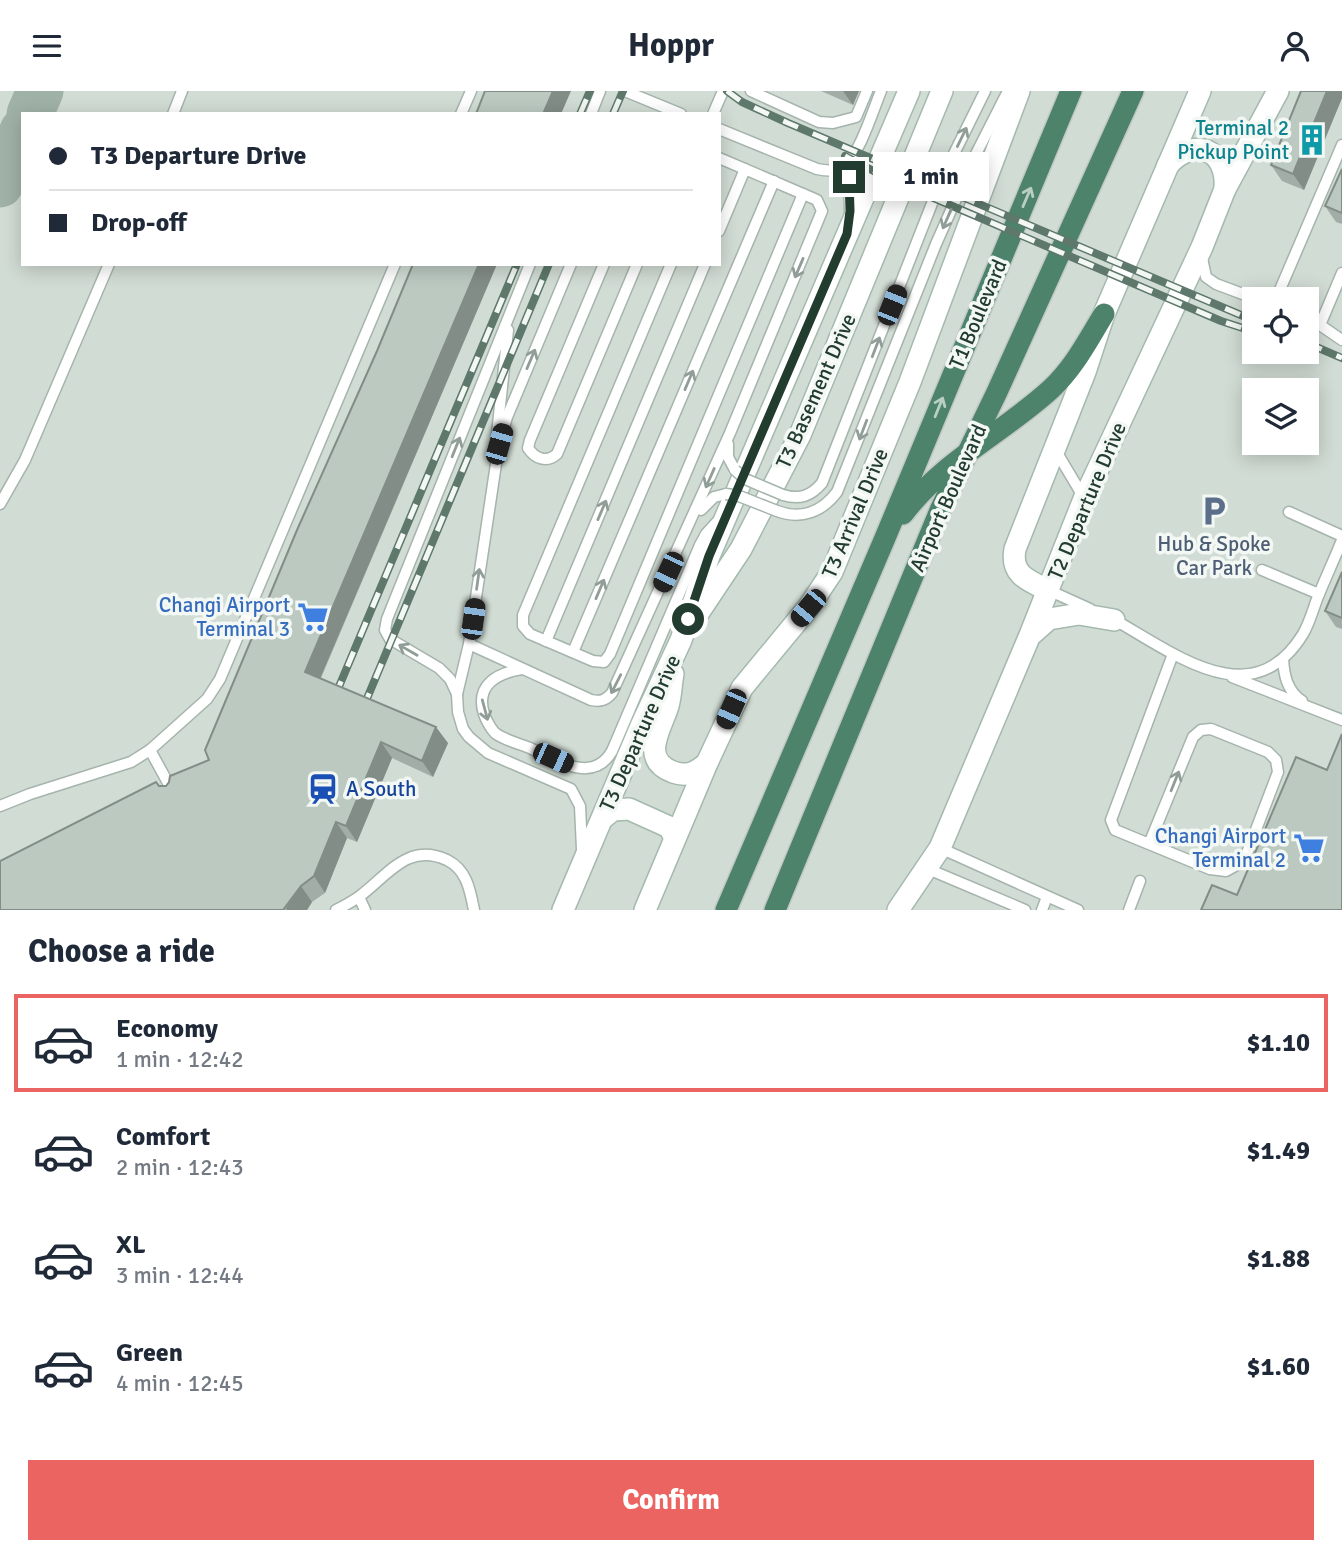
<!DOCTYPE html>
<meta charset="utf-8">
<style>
:root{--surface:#fff;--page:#f2f2f3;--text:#1f2937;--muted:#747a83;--line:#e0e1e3;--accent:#eb6461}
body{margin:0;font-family:Signika,sans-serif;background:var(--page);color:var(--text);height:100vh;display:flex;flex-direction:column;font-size:26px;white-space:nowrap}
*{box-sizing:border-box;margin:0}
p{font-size:23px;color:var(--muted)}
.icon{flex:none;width:38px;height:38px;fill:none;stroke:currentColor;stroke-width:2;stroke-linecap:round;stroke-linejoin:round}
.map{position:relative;height:819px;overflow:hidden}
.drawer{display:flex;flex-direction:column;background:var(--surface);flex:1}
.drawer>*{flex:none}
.hud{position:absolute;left:21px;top:21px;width:700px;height:154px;border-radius:0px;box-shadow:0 4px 18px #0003;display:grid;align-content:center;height:154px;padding:0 28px;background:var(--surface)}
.fabs{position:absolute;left:1242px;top:196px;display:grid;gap:14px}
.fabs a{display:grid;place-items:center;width:77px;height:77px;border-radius:0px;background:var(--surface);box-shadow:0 4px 18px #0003;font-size:35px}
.end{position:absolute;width:32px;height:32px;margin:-16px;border:9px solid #233c30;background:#fff;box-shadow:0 0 0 4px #fff}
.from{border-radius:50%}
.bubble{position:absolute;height:49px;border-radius:0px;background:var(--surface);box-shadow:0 4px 18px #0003;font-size:23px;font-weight:800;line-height:49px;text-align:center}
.car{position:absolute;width:21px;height:42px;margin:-21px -10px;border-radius:9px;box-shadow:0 0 5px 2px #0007;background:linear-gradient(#222 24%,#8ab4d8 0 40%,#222 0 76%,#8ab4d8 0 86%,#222 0)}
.hud b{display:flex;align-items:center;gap:24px;height:66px;font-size:26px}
.hud b+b{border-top:2px solid var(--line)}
.hud i{width:18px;height:18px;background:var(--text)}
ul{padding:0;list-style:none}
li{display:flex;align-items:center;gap:21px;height:98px;margin:0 14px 10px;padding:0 14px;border:4px solid transparent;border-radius:0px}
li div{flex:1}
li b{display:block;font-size:26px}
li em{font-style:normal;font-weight:800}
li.on{border-color:var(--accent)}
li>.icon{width:63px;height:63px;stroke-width:1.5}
h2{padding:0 28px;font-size:32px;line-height:84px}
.button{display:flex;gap:14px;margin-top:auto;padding:14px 28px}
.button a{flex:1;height:80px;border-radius:0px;background:var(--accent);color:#fff;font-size:28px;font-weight:800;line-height:80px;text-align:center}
header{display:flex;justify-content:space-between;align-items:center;height:91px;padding:0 28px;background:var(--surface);font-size:32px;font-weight:800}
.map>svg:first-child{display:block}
.built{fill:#d1dcd4;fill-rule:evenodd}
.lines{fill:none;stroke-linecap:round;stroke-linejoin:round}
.taxiway{stroke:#a0b2a8;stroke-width:47}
.service-casing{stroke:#a5b4ac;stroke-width:13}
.secondary-casing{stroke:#a4baae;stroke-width:24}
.trunk-casing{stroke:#c1c8c5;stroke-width:24}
.service{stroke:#fff;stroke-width:10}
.secondary{stroke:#fff;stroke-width:21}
.trunk{stroke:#4c836a;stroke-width:21}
.rail-casing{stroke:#5e786b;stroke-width:8}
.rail{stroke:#f3f8f4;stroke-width:5;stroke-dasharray:16;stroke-linecap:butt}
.service-bridge-casing{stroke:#a5b4ac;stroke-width:13;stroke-linecap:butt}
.service-bridge{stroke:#fff;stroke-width:10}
.wall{fill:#a1ada6}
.shaded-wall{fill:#838d87}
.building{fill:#bbc9c1;stroke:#838d87;stroke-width:2}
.oneway{stroke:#919e98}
.oneway2{stroke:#b9cfc4}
.route{stroke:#233c30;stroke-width:9}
.labels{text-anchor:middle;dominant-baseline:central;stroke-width:7;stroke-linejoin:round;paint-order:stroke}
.culture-label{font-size:21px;fill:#0d838f;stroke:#f3f8f4;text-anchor:end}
.street-label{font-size:21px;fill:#233c30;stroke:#f3f8f4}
.service-label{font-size:21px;fill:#4e5e75;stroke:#f3f8f4}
.shop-label{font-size:21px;fill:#366cbe;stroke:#f3f8f4;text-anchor:end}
.transit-label{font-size:21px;fill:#164399;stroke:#f3f8f4;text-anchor:start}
</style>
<header><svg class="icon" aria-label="menu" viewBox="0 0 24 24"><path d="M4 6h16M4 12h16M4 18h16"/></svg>Hoppr<svg class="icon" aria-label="person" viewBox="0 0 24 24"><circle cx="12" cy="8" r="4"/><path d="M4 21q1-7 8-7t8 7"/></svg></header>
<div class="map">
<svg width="1342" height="819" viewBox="0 0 1342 819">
<rect width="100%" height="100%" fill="#e2ece6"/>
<!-- built -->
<path class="built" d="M0 0H1342V819H0ZM23 23H719V173H23ZM1255 208H1307V261H1255ZM1255 299H1307V352H1255Z"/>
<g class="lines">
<!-- taxiway -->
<g class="taxiway">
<polyline points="30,23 40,0"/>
<polyline points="0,93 23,40"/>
</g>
<defs>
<g id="service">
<polyline points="625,0 681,23"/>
<polyline points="751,0 819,31 833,32 856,26 867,0"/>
<polyline points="173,23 182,0"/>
<polyline points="461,23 471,0"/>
<polyline points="591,23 600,0"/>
<polyline points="713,23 723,0"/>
<path d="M719 38 817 78C827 80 836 81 844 75 860 63 873 19 881 0"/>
<polyline points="850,122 849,86 853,68"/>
<polyline points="719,140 745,78"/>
<polyline points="1202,167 1206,186 1216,193 1256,208"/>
<polyline points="571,173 507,326 499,353 469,553 457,603 458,621 463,638 469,646 488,662 571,698 580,715 582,758"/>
<path d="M604 173 530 349 528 357C535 368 547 372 557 363L637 173"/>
<polyline points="671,173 523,524 523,535 530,543 593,570 604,571 610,563 803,103"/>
<polyline points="1276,208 1342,54"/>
<polyline points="1307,229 1320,234 1342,249"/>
<polyline points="1320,234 1342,182"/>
<polyline points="497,343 508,239"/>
<polyline points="728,353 728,366 735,379"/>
<polyline points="1056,360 1084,407"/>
<path d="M783 404C800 409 811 405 822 392L942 87 985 0"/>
<polyline points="0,413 25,369 109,173"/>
<polyline points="701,419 714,406 726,403"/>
<path d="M777 420C801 429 822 421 837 401L936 153 976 63 1008 0"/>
<polyline points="1289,421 1342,445"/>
<polyline points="1262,479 1319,503"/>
<polyline points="1048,499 1090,518"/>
<path d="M1113 528C1174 562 1252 626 1303 543 1309 533 1313 519 1317 508 1325 488 1334 469 1342 449"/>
<polyline points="546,550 705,173"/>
<path d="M469 553 591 609C601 611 606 609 612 602L730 342 822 120 817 109 719 67"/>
<polyline points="573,561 774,90"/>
<path d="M1283 568C1284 584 1287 600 1302 610"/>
<path d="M522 578C497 582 475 594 484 623 486 629 491 638 495 642 504 649 520 653 530 657 556 669 593 694 612 660L700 454 706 443 717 431"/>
<polyline points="1232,586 1342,629"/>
<polyline points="457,603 450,588 439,577 390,548 385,539 387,528 530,173"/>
<polyline points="150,659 173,701"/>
<polyline points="0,715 30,703 131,671 150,659 207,608 220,588 395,173"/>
<polyline points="1149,753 1193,646 1201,639 1211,638 1268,661 1276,669 1278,681 1244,770 1226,780 1210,778 1115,739 1111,729 1173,563"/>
<polyline points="940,757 1078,819"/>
<polyline points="928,778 1025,819"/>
<polyline points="359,806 365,819"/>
<path d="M336 819C344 815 353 810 360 805 388 784 408 751 447 769 467 779 470 799 474 819"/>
<polyline points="1042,819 1047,806"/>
<polyline points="1129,819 1140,790"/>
</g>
<g id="secondary">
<path d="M1168 74C1194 45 1228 58 1225 98"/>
<path d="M1048 499C1029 490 1010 484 1015 458L1085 281 1104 223 1200 0"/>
<polyline points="697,524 741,458 800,344 942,0"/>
<polyline points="1032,543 1049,528 1079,523 1114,529"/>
<path d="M673 583C671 593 671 605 668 615 661 638 639 668 673 681 687 686 696 682 707 672"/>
<polyline points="603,727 613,719 629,718 669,736 675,747"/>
<polyline points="563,819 641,635 681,549 709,465 909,0"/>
<polyline points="645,819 707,672 742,597 808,517 832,481 910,291 1019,0"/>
<polyline points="898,819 940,757 1030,544 1084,408 1202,156 1225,98 1278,0"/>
</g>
<g id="trunk">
<path d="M903 423C943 370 1003 342 1051 298 1074 277 1088 249 1104 223"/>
<polyline points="726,819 885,447 1071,0"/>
<polyline points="775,819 941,417 997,301 1133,0"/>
</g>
</defs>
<!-- service casing -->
<use href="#service" class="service-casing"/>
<!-- secondary casing -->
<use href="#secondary" class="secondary-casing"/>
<!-- trunk casing -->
<use href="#trunk" class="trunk-casing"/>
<!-- service -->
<use href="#service" class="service"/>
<!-- secondary -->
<use href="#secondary" class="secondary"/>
<!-- trunk -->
<use href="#trunk" class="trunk"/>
<defs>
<g id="rail">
<polyline points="727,0 742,11 788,32 1255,230"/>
<polyline points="580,23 590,0"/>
<polyline points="613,23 623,0"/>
<polyline points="845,65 887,87 1221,230 1255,241"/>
<polyline points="1307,252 1342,267"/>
<polyline points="335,605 517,173"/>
<polyline points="363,617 549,173"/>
</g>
</defs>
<!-- rail casing -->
<use href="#rail" class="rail-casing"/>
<!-- rail -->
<use href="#rail" class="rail"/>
<defs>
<g id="service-bridge">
<polyline points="735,379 745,388 783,404"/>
<polyline points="726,403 739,405 777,420"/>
</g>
</defs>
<!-- service-bridge casing -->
<use href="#service-bridge" class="service-bridge-casing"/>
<!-- service-bridge -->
<use href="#service-bridge" class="service-bridge"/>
</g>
<!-- wall -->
<g class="wall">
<polygon points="821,0 859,0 853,14"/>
<polygon points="1342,0 1342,7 1304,99 1282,90 1271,74"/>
<polygon points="1342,78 1342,133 1336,131 1325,115"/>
<polygon points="497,173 321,587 448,652 433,686 392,667 357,751 347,747 325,802 312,811 307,819 0,819 159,695 166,695 209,669 377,260"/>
<polygon points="1342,481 1342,538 1336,536 1325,520"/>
</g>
<!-- shaded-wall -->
<g class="shaded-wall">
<polygon points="553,0 571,0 561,23 543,23"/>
<polygon points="843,0 859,0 853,14"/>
<polygon points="1327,0 1342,0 1342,7 1304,99 1293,83"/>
<polygon points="479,173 497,173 316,597 305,581"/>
<polygon points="436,636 448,652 433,686 422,670"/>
<polygon points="381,651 392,667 357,751 346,735"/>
<polygon points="336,731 347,747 325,802 314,785"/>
<polygon points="301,795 312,811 307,819 287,819 286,817"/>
</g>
<!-- building -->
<g class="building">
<polygon points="485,0 553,0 543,23 476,23"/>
<polygon points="1301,0 1327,0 1293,83 1271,74"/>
<polygon points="1342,78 1342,122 1325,115"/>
<polygon points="413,173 479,173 305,581 436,636 422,670 381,651 346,735 336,731 314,785 301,795 283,819 0,819 0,770 156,691 159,695 166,695 169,691 170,685 209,669 205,659 297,439 377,260"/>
<polygon points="1342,481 1342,527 1325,520"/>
<polygon points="1342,643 1342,819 1201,819 1212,794 1237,804 1296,666 1327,679"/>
</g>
<!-- one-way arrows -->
<defs><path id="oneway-shaft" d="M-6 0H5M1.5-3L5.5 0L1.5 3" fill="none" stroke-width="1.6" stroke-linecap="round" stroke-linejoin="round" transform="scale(1.75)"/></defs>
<g class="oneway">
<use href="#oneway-shaft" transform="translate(962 46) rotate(-64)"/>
<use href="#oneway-shaft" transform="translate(947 128) rotate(114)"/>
<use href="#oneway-shaft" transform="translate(799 177) rotate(113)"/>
<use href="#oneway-shaft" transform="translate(876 256) rotate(-69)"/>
<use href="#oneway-shaft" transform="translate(531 268) rotate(-67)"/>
<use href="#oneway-shaft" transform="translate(689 289) rotate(-67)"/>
<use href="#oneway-shaft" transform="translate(863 339) rotate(111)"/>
<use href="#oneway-shaft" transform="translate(456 356) rotate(-68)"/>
<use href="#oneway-shaft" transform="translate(710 387) rotate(114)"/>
<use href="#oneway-shaft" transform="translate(602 419) rotate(-67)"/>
<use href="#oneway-shaft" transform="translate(478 488) rotate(-82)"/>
<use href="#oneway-shaft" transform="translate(600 498) rotate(-67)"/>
<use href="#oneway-shaft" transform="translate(408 559) rotate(-150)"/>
<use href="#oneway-shaft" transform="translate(616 593) rotate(117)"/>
<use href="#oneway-shaft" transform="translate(485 619) rotate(75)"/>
<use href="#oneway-shaft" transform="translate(1175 690) rotate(-68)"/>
</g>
<g class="oneway2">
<use href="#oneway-shaft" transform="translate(1027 106) rotate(-67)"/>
<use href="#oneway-shaft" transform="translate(939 316) rotate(-68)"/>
</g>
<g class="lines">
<!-- route -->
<polyline class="route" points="688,528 709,465 847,143 850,120 849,86"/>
</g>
<!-- icons -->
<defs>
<symbol id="building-bare" viewBox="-9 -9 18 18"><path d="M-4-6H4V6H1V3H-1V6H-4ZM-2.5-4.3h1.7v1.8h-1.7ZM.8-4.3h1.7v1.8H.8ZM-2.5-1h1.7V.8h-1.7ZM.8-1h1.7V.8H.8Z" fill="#0f9aa8" stroke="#f3f8f4" stroke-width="2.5" paint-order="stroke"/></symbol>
<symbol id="parking-bare" viewBox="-9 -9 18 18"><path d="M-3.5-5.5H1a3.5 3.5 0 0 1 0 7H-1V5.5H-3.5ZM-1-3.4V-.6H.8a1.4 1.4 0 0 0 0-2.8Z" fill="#5c6f8a" stroke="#f3f8f4" stroke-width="2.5" paint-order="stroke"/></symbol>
<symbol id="supermarket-bare" viewBox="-9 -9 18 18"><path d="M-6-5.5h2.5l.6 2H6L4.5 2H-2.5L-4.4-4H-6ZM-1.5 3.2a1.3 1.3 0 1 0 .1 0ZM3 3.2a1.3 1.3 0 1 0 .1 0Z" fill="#3f7fe0" stroke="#f3f8f4" stroke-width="2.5" paint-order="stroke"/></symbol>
<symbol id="station-bare" viewBox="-9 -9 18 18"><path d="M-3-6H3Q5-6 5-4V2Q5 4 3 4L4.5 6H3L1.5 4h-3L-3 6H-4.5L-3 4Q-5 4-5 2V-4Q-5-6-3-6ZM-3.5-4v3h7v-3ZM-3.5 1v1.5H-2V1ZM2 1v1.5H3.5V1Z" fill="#1a4fb4" stroke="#f3f8f4" stroke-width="2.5" paint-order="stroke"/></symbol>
</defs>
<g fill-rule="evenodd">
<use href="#building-bare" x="1290" y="27" width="44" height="44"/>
<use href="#parking-bare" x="1192" y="398" width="44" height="44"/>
<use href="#supermarket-bare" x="291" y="504" width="44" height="44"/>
<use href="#station-bare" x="301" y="676" width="44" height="44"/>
<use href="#supermarket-bare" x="1287" y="735" width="44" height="44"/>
</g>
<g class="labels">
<!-- culture labels -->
<g class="culture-label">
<text x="1289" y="37">Terminal 2<tspan x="1289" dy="24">Pickup Point</tspan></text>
</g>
<!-- street labels -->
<g class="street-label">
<text transform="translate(978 223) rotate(-67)">T1 Boulevard</text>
<text transform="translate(816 300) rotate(-66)">T3 Basement Drive</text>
<text transform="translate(948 407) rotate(-66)">Airport Boulevard</text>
<text transform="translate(1087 410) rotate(-67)">T2 Departure Drive</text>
<text transform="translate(855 422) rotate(-67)">T3 Arrival Drive</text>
<text transform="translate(640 642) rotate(-66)">T3 Departure Drive</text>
</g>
<!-- service labels -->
<g class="service-label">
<text x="1214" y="453">Hub &amp; Spoke<tspan x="1214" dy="24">Car Park</tspan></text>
</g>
<!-- shop labels -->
<g class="shop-label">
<text x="290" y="514">Changi Airport<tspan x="290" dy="24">Terminal 3</tspan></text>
<text x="1286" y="745">Changi Airport<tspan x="1286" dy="24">Terminal 2</tspan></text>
</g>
<!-- transit labels -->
<g class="transit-label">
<text x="346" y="698">A South</text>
</g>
</g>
</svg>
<div class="fabs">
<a><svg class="icon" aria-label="locate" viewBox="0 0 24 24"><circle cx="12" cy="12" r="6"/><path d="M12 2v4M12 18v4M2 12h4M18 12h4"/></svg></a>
<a><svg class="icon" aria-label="layers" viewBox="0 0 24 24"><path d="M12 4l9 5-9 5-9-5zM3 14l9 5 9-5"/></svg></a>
</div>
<i class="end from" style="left:688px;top:528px"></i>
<i class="end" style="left:849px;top:86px"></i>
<div class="bubble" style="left:873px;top:61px;width:116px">1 min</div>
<i class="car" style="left:892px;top:214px;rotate:22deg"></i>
<i class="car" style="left:499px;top:353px;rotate:16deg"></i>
<i class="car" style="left:668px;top:481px;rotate:205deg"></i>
<i class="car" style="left:808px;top:517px;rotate:220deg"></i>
<i class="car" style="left:473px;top:528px;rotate:8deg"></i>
<i class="car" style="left:731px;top:618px;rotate:204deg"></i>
<i class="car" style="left:553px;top:667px;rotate:114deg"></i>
<div class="hud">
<b><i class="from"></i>T3 Departure Drive</b>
<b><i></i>Drop-off</b>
</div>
</div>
<section class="drawer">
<h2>Choose a ride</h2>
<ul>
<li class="on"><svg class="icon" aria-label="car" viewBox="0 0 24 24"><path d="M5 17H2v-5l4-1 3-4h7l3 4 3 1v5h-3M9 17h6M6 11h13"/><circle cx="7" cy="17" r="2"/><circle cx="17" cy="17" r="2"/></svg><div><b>Economy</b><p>1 min · 12:42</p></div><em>$1.10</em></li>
<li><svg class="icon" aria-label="car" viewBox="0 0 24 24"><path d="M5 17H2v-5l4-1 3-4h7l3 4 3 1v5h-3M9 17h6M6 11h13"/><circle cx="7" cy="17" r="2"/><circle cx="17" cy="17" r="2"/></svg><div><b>Comfort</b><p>2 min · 12:43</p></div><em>$1.49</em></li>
<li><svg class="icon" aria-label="car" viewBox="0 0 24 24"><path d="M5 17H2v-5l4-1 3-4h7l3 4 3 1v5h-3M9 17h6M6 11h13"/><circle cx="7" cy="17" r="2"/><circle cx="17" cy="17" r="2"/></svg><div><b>XL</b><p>3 min · 12:44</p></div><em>$1.88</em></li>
<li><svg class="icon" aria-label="car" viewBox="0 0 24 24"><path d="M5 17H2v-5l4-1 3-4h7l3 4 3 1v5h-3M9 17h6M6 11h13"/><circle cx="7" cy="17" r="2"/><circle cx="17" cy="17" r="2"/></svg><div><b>Green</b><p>4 min · 12:45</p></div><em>$1.60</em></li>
</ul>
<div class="button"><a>Confirm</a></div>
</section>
